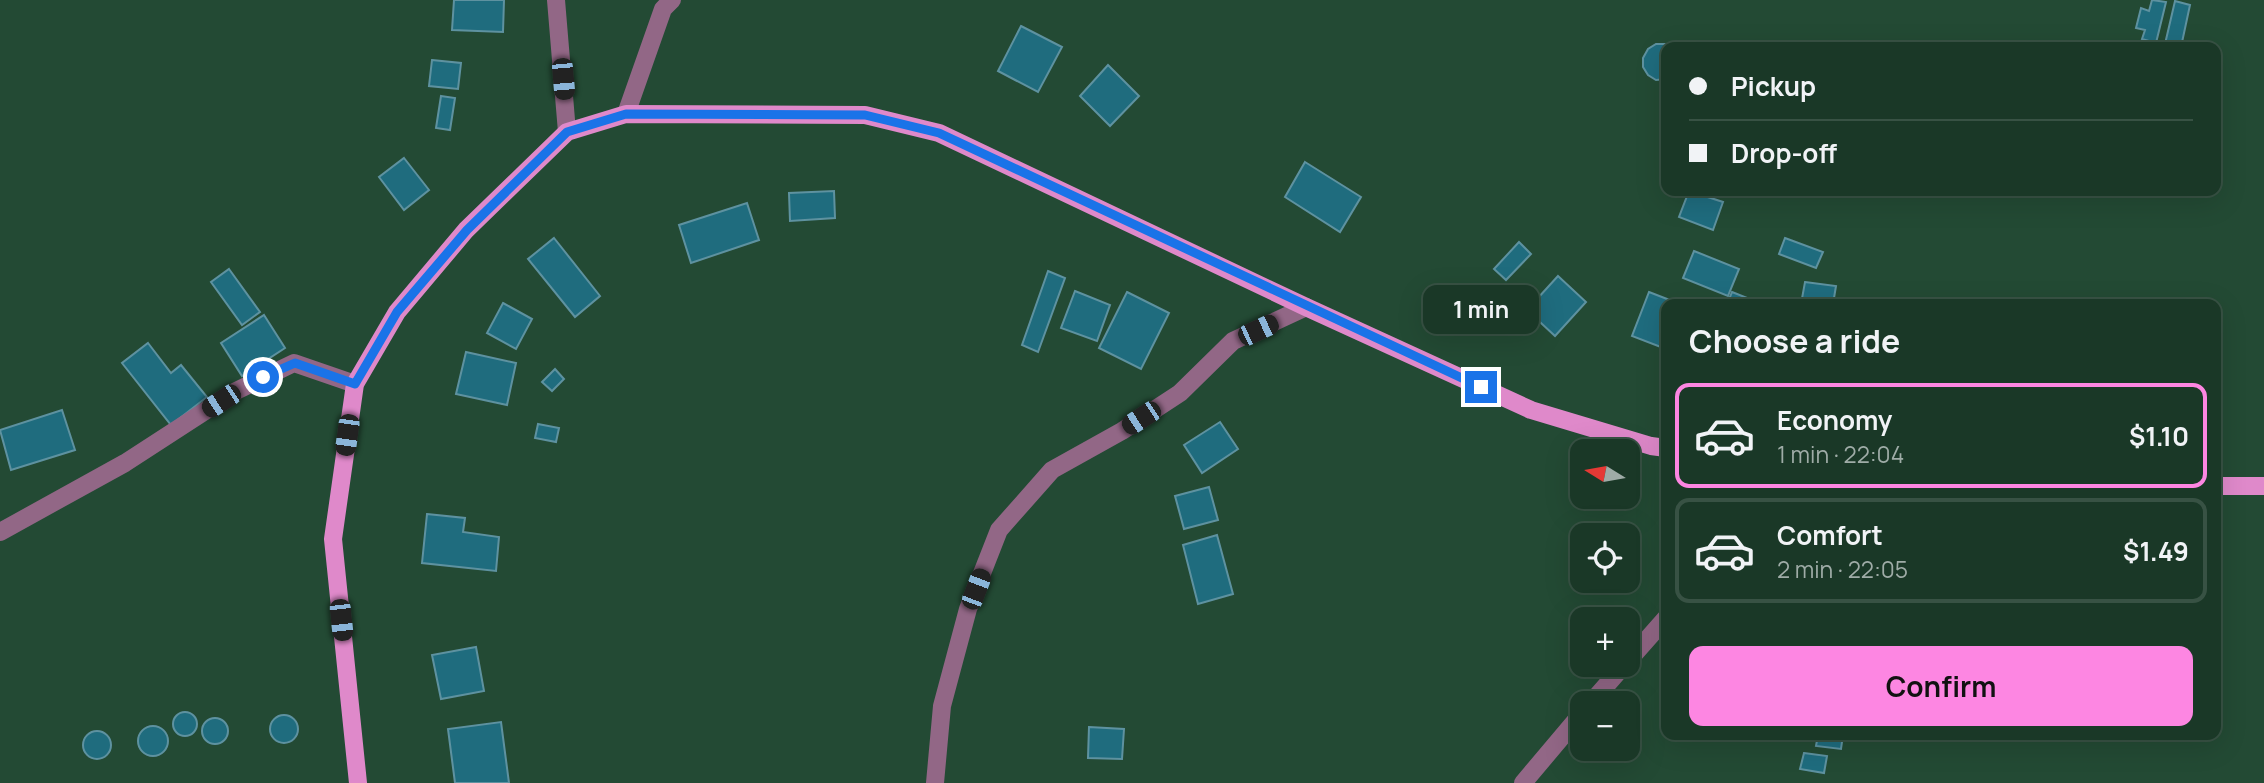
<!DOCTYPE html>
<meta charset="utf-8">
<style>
:root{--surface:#1a3827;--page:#233f2f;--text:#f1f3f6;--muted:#9faca7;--line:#385244;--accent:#fd86e2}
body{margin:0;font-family:Manrope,sans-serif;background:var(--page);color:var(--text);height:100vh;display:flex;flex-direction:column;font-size:26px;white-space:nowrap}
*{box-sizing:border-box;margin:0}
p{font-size:23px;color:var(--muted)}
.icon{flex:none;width:38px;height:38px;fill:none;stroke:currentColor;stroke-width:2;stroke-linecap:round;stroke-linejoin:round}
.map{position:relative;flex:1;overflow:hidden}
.drawer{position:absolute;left:1661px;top:299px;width:560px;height:441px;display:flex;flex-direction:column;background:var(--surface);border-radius:14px;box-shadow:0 7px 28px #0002,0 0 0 2px var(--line)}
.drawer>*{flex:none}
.guide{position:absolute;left:1661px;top:42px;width:560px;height:154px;border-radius:14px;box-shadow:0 7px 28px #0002,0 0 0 2px var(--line);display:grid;align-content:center;height:154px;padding:0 28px;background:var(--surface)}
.needle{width:46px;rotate:281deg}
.controls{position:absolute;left:1570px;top:439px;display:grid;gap:14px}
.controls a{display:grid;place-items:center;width:70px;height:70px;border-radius:14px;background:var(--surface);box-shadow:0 7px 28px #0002,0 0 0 2px var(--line);font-size:35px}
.end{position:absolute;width:32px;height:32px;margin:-16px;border:9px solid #1a73e8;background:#fff;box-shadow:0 0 0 4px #fff}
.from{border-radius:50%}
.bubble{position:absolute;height:49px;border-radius:14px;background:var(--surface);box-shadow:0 7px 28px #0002,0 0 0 2px var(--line);font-size:23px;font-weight:700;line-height:49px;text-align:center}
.car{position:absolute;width:21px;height:42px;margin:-21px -10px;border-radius:9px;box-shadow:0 0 5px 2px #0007;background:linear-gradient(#222 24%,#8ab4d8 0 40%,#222 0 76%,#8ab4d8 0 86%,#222 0)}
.guide b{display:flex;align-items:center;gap:24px;height:66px;font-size:26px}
.guide b+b{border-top:2px solid var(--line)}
.guide i{width:18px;height:18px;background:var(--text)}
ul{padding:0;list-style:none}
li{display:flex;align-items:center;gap:21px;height:105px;margin:0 14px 10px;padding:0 14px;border:4px solid var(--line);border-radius:14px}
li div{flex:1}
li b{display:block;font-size:26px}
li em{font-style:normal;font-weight:700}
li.selected{border-color:var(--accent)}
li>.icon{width:63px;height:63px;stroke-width:1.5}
h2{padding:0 28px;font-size:32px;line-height:84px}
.cta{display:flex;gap:14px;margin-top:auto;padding:14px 28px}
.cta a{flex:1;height:80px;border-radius:14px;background:var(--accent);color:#111;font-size:28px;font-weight:700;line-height:80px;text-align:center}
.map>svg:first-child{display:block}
.building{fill:#1f6c7e;stroke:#5e92a0;stroke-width:2}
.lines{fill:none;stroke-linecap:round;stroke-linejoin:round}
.minor{stroke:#926786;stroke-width:18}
.major{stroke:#df89ca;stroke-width:18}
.route{stroke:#1a73e8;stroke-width:9}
</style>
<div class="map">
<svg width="2264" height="783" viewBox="0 0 2264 783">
<rect width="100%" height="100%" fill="#234a34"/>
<!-- building -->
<g class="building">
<polygon points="454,0 504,0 503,32 452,30"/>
<polygon points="2152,0 2166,2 2156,43 2142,39 2145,30 2136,28 2141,8 2149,11"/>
<polygon points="2175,1 2190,5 2181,47 2165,44"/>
<polygon points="1021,26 1062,47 1038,92 998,71"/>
<polygon points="1656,44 1665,44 1670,47 1666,47 1666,79 1656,80 1648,75 1643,67 1643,58 1648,49"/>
<polygon points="432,60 461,63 458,89 429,86"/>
<polygon points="1108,65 1139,96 1110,126 1080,96"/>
<polygon points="441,96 455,98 450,130 436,128"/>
<polygon points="404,158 429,190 404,210 379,177"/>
<polygon points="1305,162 1361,197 1340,232 1285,197"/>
<polygon points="834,191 835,218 790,221 789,193"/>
<polygon points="1689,191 1723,202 1713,230 1679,217"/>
<polygon points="747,203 759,240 691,263 679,225"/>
<polygon points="554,238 600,296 575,317 528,259"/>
<polygon points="1785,238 1823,252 1816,268 1779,254"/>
<polygon points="1519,242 1531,254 1506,280 1494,269"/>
<polygon points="1694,251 1739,269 1728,296 1683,278"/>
<polygon points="229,269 260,312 242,325 211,282"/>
<polygon points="1048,271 1065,278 1038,352 1022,345"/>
<polygon points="1558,276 1586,302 1555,336 1527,310"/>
<polygon points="1805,282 1836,286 1833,304 1801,304"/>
<polygon points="1075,291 1110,305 1097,341 1061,328"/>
<polygon points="1127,292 1169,313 1141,369 1099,348"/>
<polygon points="1649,292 1680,304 1666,304 1666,349 1632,336"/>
<polygon points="1732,292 1755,301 1754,304 1727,304"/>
<polygon points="503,303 532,319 516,349 487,333"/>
<polygon points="264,315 285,348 242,376 221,343"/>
<polygon points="148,343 171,373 181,365 207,397 171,425 122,363"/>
<polygon points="466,352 516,363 507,405 456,394"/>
<polygon points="555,369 564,379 552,391 542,382"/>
<polygon points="62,410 75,450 11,470 0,430"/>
<polygon points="1220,422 1238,449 1202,473 1184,445"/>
<polygon points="538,424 559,428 556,442 535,438"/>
<polygon points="1209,487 1218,520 1184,529 1175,496"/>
<polygon points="427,514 465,518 463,532 499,537 496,571 422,563"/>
<polygon points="1217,535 1233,594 1198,604 1183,545"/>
<polygon points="476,647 484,691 441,699 432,655"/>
<circle cx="185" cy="724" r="12"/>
<circle cx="284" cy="729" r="14"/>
<circle cx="215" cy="731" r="13"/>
<polygon points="501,722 509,783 455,783 448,729"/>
<circle cx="153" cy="741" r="15"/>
<polygon points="1089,727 1124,729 1122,759 1088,758"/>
<circle cx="97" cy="745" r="14"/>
<polygon points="1818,735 1843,735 1841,749 1816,746"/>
<polygon points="1804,753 1827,756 1824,773 1800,769"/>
</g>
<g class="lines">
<!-- minor -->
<g class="minor">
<polyline points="556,0 567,132"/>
<polyline points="626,114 663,9 672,0"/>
<polyline points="0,532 125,463 236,391 294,363 355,384"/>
<polyline points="1628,661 1666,618"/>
<polyline points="1590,704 1624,665"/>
<polyline points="935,783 942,706 968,609 999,530 1052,470 1122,431 1180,393 1233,341 1306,307"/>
<polyline points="1523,783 1582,713"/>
</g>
<!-- major -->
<g class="major">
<polyline points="2216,486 2264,486"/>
<polyline points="358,783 333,539 355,384 397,312 466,230 567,132 626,114 865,115 939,133 1306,307 1531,410 1651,446 1666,448"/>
</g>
</g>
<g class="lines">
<!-- route -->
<polyline class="route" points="263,377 295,363 355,384 397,312 467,230 567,132 626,114 865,115 939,133 1481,387"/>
</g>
</svg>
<div class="controls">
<a><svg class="needle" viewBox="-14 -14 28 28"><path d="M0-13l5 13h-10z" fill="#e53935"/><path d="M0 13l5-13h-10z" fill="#9faca7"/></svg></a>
<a><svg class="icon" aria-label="locate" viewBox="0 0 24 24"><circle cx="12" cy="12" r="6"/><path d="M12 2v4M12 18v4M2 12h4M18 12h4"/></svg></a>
<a>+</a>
<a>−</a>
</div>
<i class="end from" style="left:263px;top:377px"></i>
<i class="end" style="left:1481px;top:387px"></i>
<div class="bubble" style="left:1423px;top:285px;width:116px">1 min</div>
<i class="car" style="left:563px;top:79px;rotate:175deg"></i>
<i class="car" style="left:1258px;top:330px;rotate:65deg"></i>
<i class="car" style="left:221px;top:401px;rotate:237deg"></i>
<i class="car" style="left:1141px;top:418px;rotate:237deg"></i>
<i class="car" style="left:347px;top:435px;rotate:188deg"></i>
<i class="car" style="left:976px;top:589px;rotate:21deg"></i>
<i class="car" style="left:341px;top:620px;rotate:174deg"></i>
<div class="guide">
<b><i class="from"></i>Pickup</b>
<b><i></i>Drop-off</b>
</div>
<section class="drawer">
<h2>Choose a ride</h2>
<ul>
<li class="selected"><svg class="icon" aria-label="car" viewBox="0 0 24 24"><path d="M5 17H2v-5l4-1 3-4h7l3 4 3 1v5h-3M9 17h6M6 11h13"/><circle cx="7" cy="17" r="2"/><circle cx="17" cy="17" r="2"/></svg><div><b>Economy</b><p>1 min · 22:04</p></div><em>$1.10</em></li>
<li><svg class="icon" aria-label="car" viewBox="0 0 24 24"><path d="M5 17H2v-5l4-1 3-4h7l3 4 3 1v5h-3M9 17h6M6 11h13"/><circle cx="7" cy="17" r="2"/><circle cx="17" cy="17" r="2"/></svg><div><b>Comfort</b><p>2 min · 22:05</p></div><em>$1.49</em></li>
</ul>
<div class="cta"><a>Confirm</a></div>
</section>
</div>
